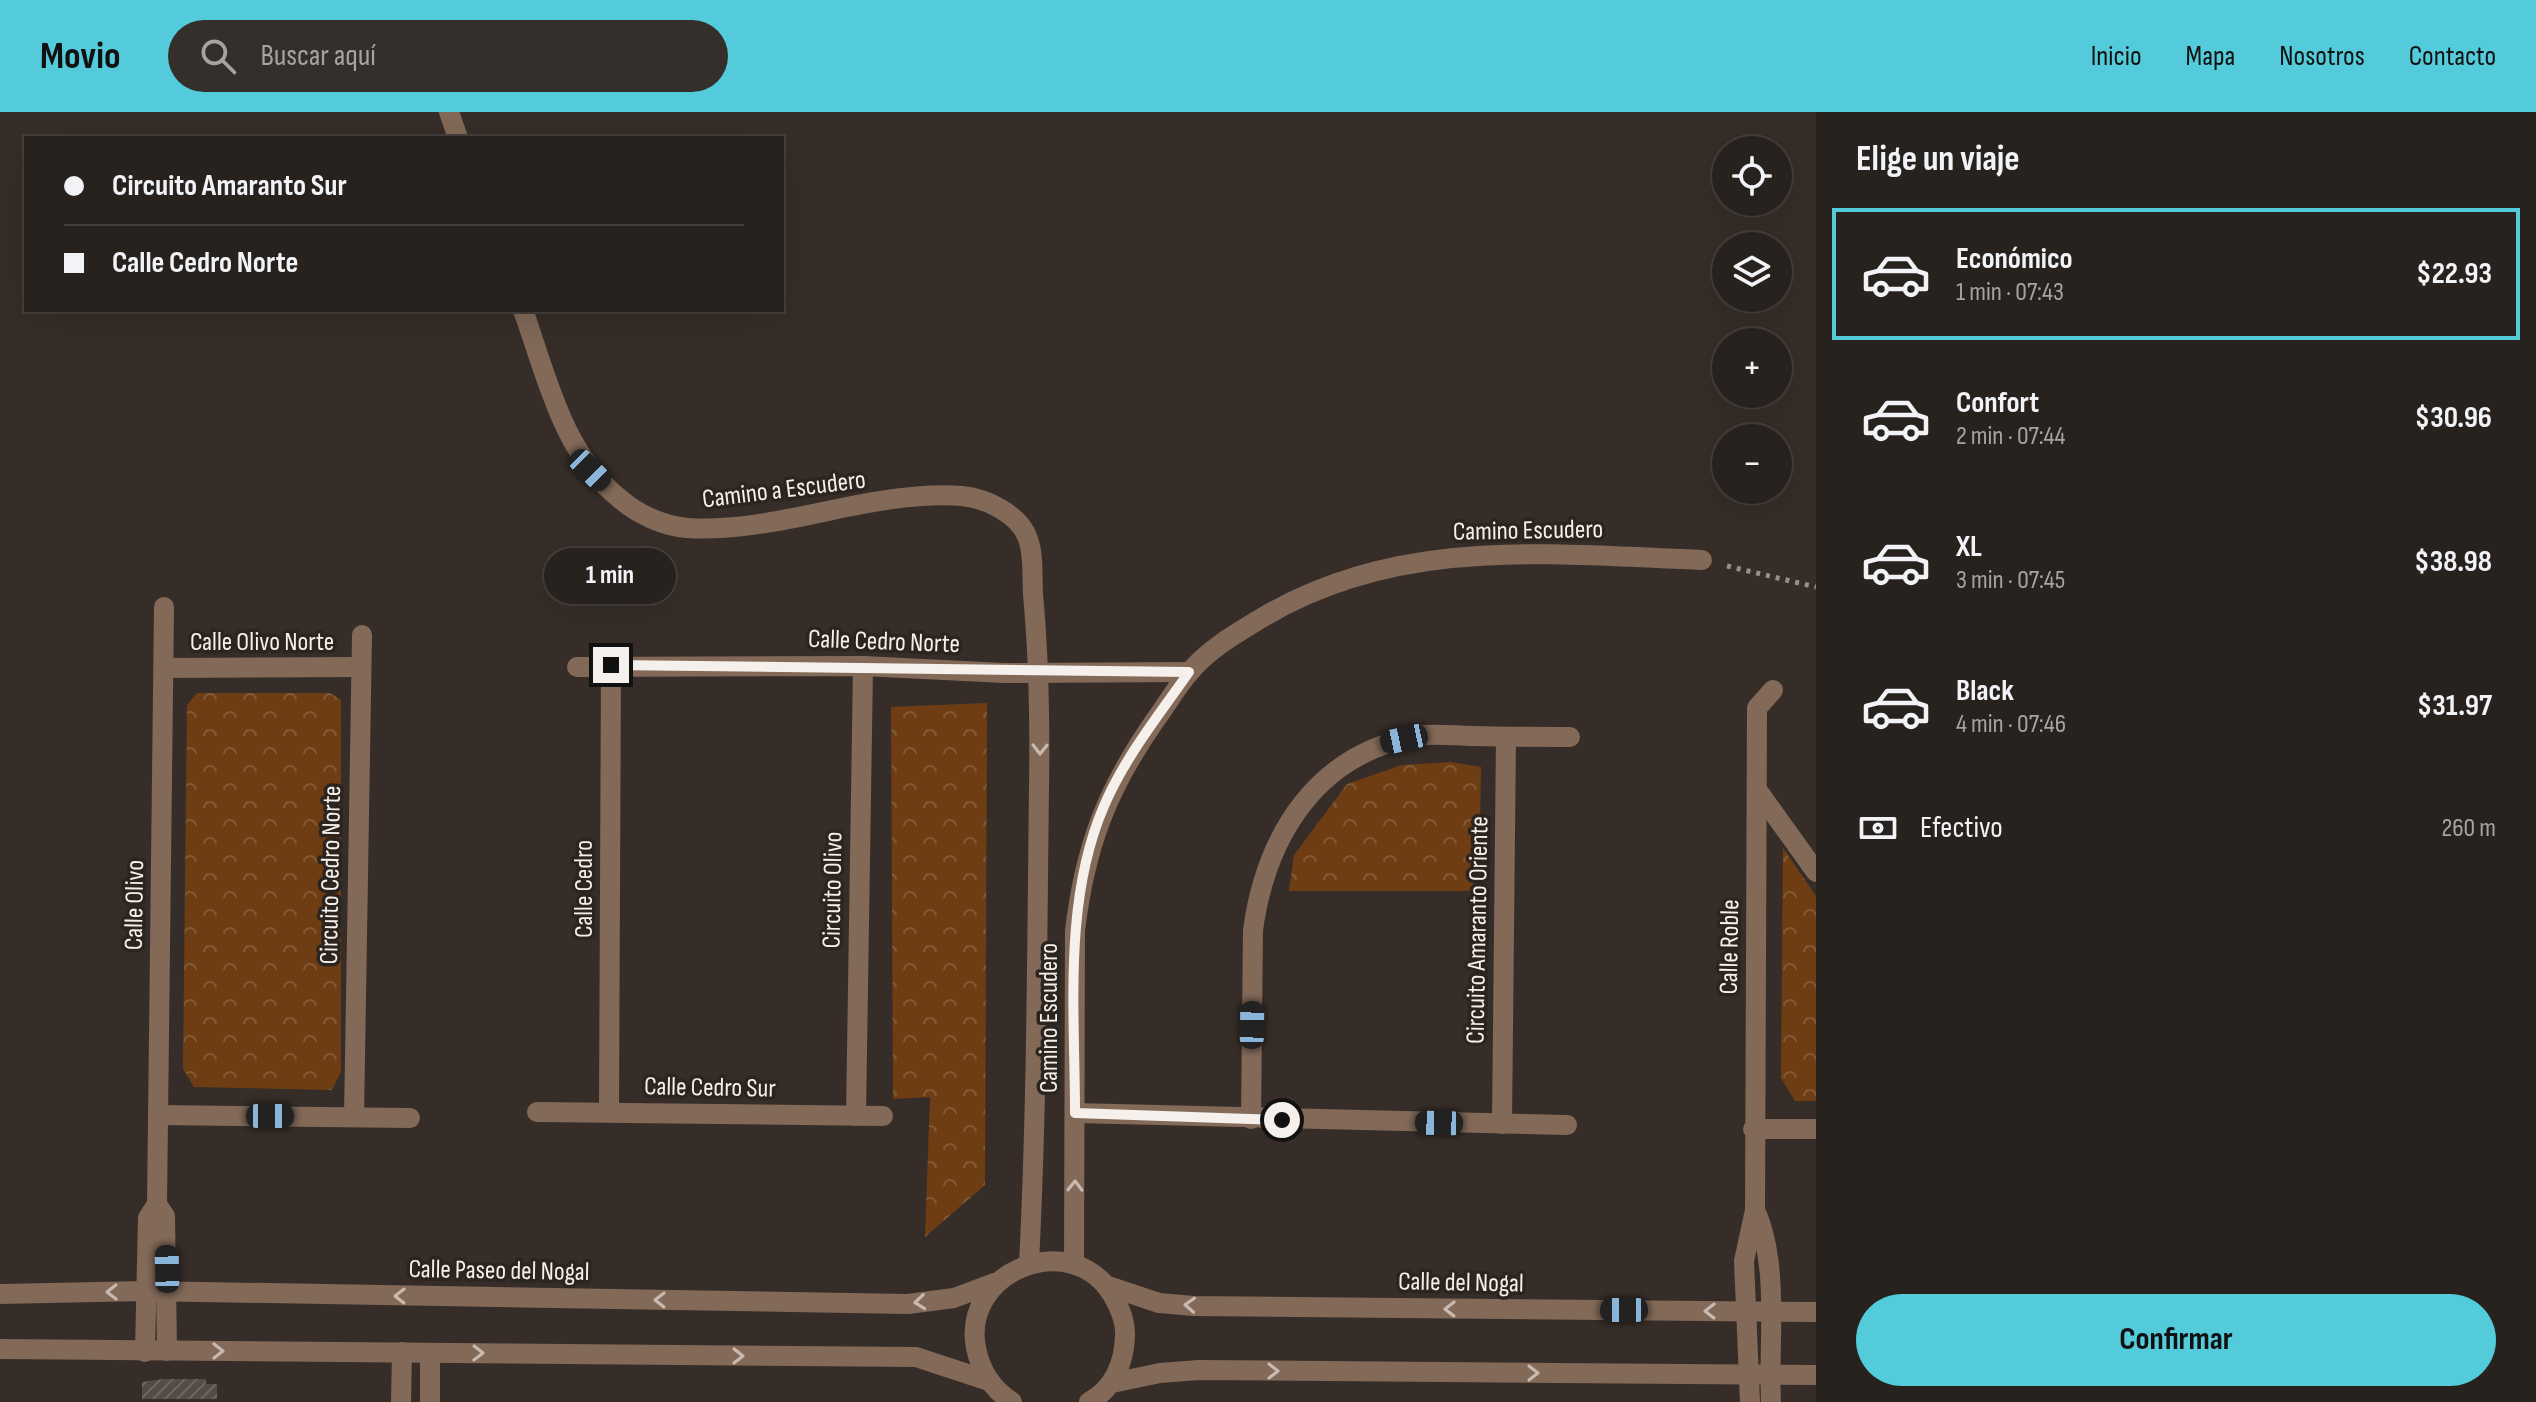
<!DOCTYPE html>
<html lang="es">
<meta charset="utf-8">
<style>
:root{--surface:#28221e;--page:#342f2b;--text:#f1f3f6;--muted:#a5a4a4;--line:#443f3c;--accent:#53cbda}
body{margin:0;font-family:"Sofia Sans Condensed",sans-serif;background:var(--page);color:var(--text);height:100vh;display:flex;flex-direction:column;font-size:30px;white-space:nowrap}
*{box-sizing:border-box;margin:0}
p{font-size:26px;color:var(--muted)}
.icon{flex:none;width:44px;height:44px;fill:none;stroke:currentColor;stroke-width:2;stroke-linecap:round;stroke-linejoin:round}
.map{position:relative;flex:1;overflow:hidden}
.details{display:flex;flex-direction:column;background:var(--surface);width:720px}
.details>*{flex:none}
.guide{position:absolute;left:24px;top:24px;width:760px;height:176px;border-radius:0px;box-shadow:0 8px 32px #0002,0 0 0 2px var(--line);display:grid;align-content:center;height:176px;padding:0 40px;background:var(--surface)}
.tools{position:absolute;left:1712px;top:24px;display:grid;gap:16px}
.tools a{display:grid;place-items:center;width:80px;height:80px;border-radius:50%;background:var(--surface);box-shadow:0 8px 32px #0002,0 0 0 2px var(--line);font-size:40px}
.end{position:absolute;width:36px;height:36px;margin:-18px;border:10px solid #f6f0ec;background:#111;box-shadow:0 0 0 4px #111}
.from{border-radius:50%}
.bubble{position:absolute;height:56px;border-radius:28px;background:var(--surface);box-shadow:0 8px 32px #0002,0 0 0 2px var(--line);font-size:26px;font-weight:700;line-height:56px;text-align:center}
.car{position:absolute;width:24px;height:48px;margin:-24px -12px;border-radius:10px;box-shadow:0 0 6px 2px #0007;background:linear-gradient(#222 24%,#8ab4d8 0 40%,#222 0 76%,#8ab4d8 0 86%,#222 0)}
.guide b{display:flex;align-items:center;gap:28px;height:76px;font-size:30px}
.guide b+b{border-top:2px solid var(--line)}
.guide i{width:20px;height:20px;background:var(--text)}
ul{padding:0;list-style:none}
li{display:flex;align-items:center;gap:24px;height:132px;margin:0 16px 12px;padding:0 24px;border:4px solid transparent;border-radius:0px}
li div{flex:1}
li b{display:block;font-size:30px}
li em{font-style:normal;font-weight:700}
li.current{border-color:var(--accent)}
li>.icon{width:72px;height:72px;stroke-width:1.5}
h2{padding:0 40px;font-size:36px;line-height:96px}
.pay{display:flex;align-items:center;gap:20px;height:88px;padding:0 40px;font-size:30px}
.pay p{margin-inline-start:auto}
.primary-button{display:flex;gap:16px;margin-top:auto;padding:16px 40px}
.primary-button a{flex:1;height:92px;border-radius:48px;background:var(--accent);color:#111;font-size:32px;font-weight:700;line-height:92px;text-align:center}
header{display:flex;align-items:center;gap:48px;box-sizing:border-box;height:112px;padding:0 40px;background:var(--accent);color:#111}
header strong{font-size:38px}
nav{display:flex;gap:44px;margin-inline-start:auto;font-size:28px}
.search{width:560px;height:72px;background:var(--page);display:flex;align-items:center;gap:20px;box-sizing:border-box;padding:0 28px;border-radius:44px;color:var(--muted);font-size:30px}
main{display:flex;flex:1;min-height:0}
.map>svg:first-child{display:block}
.forest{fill:url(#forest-crowns)}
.building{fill:url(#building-hatch)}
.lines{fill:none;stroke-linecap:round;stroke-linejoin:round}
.path{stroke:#978f8b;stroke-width:5;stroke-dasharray:4 6;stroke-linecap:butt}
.minor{stroke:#826958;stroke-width:20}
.oneway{stroke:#c8bab1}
.route{stroke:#f6f0ec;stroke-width:10}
.labels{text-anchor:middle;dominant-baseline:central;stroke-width:7;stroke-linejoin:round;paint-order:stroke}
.street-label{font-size:26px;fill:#f6f0ec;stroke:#2c241e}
</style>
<header>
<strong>Movio</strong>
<div class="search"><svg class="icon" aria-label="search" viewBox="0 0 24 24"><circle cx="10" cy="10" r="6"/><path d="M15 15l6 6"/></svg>Buscar aquí</div>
<nav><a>Inicio</a><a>Mapa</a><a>Nosotros</a><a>Contacto</a></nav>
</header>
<main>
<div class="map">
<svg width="1816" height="1290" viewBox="0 0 1816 1290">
<defs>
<pattern id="forest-crowns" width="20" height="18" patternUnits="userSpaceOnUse" patternTransform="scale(2)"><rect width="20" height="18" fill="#6e3d13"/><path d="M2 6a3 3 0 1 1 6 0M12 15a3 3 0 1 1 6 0" fill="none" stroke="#835936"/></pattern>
<pattern id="building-hatch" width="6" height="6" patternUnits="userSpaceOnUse" patternTransform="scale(2)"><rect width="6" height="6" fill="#544b45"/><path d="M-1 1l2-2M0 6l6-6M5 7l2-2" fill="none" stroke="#6d6560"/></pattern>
</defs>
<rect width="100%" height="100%" fill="#362d28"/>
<!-- forest -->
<g class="forest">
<polygon points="197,581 330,581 341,588 341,960 332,978 194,975 183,957 187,593"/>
<polygon points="987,591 985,1073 925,1125 930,985 893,987 891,595"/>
<polygon points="1450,650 1481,655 1479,779 1289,779 1294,743 1347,672 1402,653"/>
<polygon points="1783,736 1816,784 1816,989 1795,989 1781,966"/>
</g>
<!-- building -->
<polygon class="building" points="162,1267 206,1267 206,1272 217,1272 217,1287 142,1287 142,1270"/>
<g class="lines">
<!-- path -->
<polyline class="path" points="1727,454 1816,475"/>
<!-- minor -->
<g class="minor">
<polyline points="449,0 458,26"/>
<path d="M523 198C546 262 563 342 619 386 637 402 663 414 687 416 777 422 873 377 962 384 985 386 1020 402 1028 427 1034 443 1032 465 1033 482 1039 547 1040 610 1039 675 1037 834 1037 993 1029 1152"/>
<polyline points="577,555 863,554 1004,561 1189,560"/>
<polyline points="164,556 360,555"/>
<polyline points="1758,679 1816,760"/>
<polyline points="537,1000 883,1004"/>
<polyline points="609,1000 611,553"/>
<polyline points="1075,1001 1567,1013"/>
<polyline points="159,1003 410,1006"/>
<polyline points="856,1004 863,554"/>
<polyline points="354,1005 362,523"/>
<path d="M1251 1007 1253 818C1266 723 1317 641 1418 624 1435 621 1455 624 1473 624 1505 625 1538 625 1570 625"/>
<polyline points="1502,1012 1506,625"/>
<polyline points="1753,1017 1816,1017"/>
<polyline points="157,1092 165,1104 167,1239"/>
<path d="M1755 1098C1780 1153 1768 1231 1771 1290"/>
<path d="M1074 1152 1075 819C1085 734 1107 677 1156 607 1167 592 1176 576 1188 562 1206 539 1235 522 1260 507 1397 424 1549 442 1702 448"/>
<polyline points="1108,1174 1159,1191 1194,1194 1816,1200"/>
<polyline points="0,1182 145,1179 908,1192 954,1186 994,1171"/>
<polyline points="0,1237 916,1245 989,1269"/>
<polyline points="145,1240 148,1106 157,1092 164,495"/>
<polyline points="1112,1271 1160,1261 1199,1258 1816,1263"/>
<polyline points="401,1290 402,1240"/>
<polyline points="430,1290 430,1241"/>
<path d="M1012 1290C992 1277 981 1260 976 1236 961 1158 1073 1115 1113 1184 1120 1196 1126 1209 1125 1224 1124 1251 1114 1276 1089 1290"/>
<polyline points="1750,1290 1744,1149 1755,1098 1757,596 1773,578"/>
</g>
</g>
<!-- one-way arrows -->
<defs><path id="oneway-chevron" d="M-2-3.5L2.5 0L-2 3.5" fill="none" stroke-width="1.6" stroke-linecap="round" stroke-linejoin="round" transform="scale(2)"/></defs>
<g class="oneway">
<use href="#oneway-chevron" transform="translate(1040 637) rotate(91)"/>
<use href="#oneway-chevron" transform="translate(1075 1074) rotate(-89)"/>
<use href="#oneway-chevron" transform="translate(112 1180) rotate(179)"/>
<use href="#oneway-chevron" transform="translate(400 1184) rotate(-179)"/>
<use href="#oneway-chevron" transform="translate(660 1188) rotate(-179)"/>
<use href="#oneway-chevron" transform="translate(920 1190) rotate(174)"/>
<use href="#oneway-chevron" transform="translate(1190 1193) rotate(-177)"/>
<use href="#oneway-chevron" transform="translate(1450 1197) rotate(-179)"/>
<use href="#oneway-chevron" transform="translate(1710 1199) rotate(-179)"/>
<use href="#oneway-chevron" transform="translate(218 1239)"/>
<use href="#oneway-chevron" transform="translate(478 1241) rotate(1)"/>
<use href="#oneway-chevron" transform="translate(738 1244) rotate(1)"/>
<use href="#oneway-chevron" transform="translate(1273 1259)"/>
<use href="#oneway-chevron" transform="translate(1533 1261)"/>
</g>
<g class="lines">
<!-- route -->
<path class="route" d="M611 553 1189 560C1159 603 1125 645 1104 694 1063 789 1075 900 1075 1001L1282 1008"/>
</g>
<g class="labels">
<!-- street labels -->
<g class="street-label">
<text transform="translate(784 378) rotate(-7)">Camino a Escudero</text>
<text transform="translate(1528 419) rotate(-1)">Camino Escudero</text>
<text x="262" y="530">Calle Olivo Norte</text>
<text transform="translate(884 530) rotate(2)">Calle Cedro Norte</text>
<text transform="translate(331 763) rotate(-89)">Circuito Cedro Norte</text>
<text transform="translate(584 777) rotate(-90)">Calle Cedro</text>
<text transform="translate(833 778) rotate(-89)">Circuito Olivo</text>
<text transform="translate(135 793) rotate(-89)">Calle Olivo</text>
<text transform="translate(1478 818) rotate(-89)">Circuito Amaranto Oriente</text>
<text transform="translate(1730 835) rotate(-89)">Calle Roble</text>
<text transform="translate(1049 906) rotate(-90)">Camino Escudero</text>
<text transform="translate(710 976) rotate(1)">Calle Cedro Sur</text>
<text transform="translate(499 1159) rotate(1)">Calle Paseo del Nogal</text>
<text transform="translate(1461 1171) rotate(1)">Calle del Nogal</text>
</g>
</g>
</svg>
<div class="tools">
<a><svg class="icon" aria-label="locate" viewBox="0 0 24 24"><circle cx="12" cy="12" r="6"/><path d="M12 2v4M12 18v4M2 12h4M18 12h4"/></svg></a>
<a><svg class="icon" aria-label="layers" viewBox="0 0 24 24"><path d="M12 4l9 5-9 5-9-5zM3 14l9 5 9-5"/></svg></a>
<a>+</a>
<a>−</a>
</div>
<i class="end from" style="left:1282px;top:1008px"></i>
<i class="end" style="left:611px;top:553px"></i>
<div class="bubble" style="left:544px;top:436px;width:132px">1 min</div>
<i class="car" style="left:590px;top:358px;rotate:135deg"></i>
<i class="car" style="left:1404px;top:627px;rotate:258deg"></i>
<i class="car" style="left:1252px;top:913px;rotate:1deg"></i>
<i class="car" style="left:270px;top:1004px;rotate:90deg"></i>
<i class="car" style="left:1439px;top:1011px;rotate:271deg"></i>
<i class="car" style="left:167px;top:1157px;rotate:359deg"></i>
<i class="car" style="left:1624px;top:1198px;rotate:270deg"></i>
<div class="guide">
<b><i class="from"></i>Circuito Amaranto Sur</b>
<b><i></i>Calle Cedro Norte</b>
</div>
</div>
<section class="details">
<h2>Elige un viaje</h2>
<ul>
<li class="current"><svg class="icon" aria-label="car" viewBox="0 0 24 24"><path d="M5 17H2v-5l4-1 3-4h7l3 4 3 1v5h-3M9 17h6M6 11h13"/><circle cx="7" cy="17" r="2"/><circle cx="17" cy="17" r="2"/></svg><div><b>Económico</b><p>1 min · 07:43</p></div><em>$22.93</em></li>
<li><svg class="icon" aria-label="car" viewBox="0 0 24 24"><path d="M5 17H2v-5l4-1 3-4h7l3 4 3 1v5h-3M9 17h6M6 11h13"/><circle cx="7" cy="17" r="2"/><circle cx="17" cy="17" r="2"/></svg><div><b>Confort</b><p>2 min · 07:44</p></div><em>$30.96</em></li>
<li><svg class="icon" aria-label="car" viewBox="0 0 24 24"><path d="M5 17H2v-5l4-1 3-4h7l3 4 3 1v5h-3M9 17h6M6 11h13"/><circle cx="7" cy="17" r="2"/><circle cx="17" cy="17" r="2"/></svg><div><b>XL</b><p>3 min · 07:45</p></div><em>$38.98</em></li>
<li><svg class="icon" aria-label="car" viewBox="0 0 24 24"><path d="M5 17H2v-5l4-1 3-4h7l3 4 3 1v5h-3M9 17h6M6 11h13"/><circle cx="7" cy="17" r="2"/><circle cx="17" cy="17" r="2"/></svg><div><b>Black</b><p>4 min · 07:46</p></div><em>$31.97</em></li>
</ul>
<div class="pay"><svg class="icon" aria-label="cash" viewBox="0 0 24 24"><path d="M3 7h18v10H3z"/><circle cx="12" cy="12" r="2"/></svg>Efectivo<p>260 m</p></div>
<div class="primary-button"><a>Confirmar</a></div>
</section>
</main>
